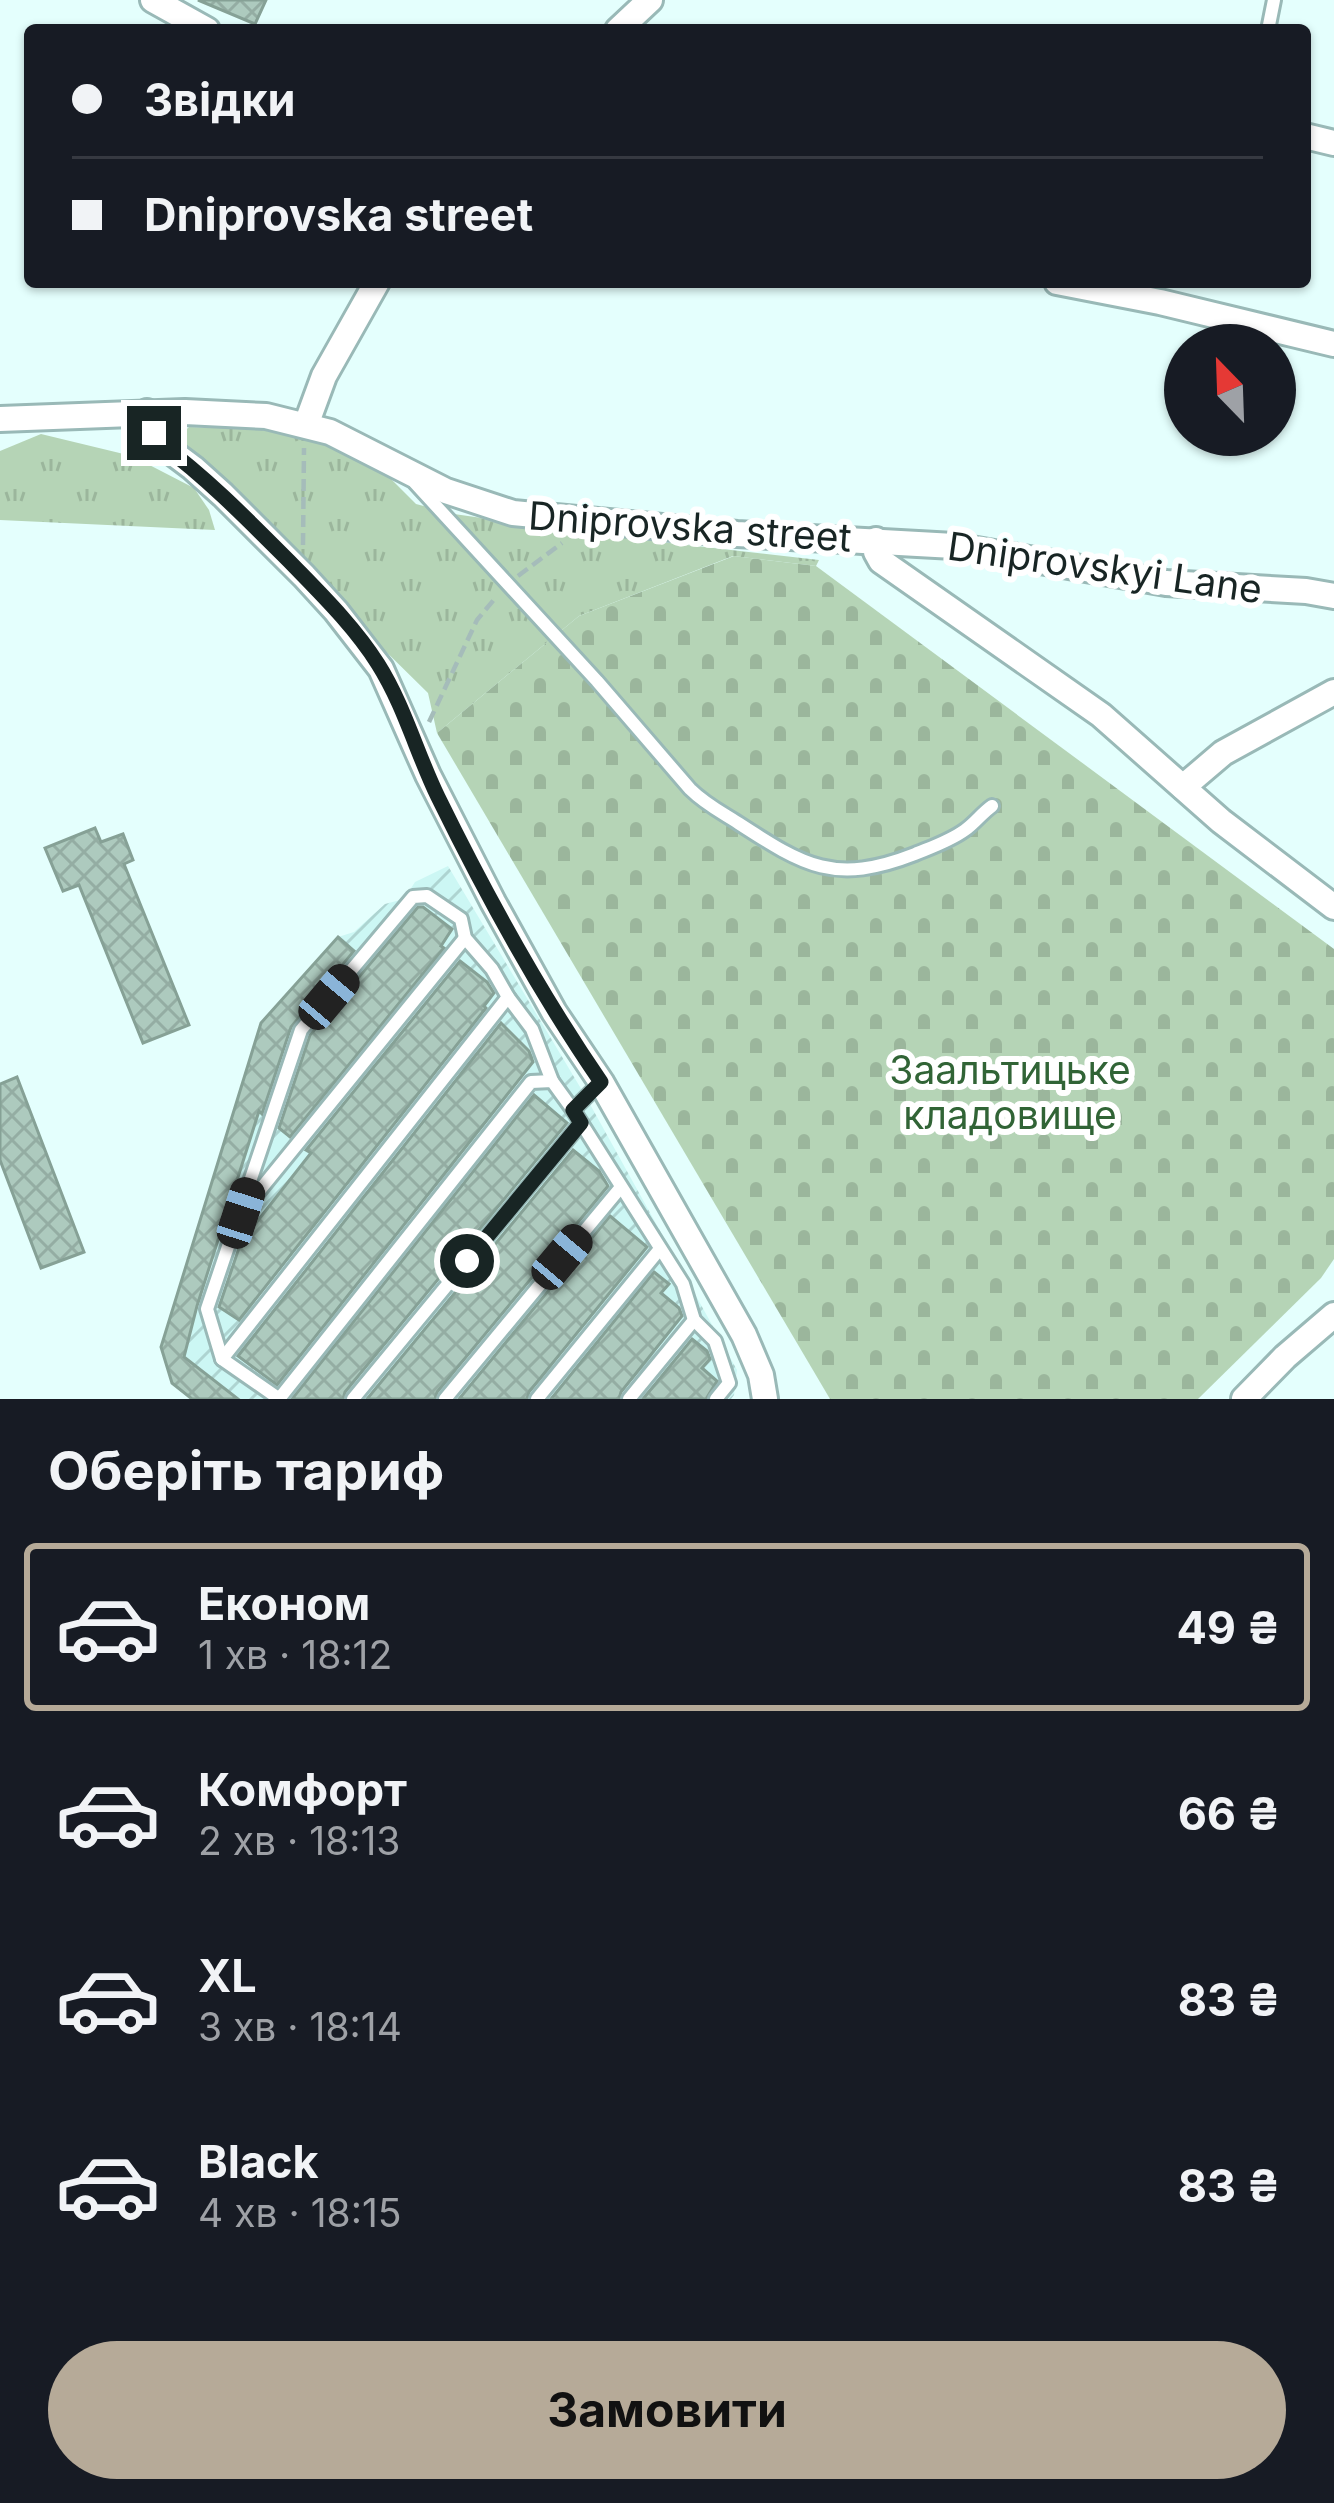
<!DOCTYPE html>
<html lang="uk">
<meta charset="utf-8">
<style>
:root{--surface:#171b24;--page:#20242c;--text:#f1f3f6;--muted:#9ea1a6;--line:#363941;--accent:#b6aa98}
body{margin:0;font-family:Inter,sans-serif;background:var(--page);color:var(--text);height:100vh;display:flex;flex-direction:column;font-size:45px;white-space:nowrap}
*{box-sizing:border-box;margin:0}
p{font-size:39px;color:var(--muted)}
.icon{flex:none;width:66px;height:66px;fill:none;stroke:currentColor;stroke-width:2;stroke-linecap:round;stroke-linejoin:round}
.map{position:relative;height:1399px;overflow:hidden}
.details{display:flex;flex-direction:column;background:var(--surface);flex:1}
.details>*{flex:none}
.banner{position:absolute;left:24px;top:24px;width:1287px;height:264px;border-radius:12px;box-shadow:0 3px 9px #0004;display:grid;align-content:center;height:264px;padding:0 48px;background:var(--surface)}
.needle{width:78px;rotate:337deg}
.controls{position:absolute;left:1164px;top:324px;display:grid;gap:24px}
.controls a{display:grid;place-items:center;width:132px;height:132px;border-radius:50%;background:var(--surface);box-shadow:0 3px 9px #0004;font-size:60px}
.end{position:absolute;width:54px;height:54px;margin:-27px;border:15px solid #182524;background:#fff;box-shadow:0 0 0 6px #fff}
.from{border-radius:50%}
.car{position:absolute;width:36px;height:72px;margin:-36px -18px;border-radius:15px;box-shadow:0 0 9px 3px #0007;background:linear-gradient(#222 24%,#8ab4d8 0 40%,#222 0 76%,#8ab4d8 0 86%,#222 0)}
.banner b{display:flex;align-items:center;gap:42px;height:114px;font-size:45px}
.banner b+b{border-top:3px solid var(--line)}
.banner i{width:30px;height:30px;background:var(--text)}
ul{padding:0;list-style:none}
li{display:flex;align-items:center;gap:36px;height:168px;margin:0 24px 18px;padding:0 24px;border:6px solid transparent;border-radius:12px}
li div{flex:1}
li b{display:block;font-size:45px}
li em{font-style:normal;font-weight:700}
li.on{border-color:var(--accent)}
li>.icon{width:108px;height:108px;stroke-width:1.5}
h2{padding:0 48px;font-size:54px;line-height:144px}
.button{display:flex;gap:24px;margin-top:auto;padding:24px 48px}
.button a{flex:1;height:138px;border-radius:72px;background:var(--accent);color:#111;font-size:48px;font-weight:700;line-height:138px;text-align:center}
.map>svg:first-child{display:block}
.industrial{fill:url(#industrial-furrows)}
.grass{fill:url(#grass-tufts)}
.cemetery{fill:url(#cemetery-stones)}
.building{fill:url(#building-cross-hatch);stroke:#86a196;stroke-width:3}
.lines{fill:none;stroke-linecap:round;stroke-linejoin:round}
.lane-casing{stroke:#99b9b7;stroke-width:18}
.street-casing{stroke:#99b9b7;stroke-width:30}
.path{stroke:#a5bcba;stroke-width:4.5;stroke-dasharray:12 6;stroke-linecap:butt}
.lane{stroke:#fff;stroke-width:12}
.street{stroke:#fff;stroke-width:24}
.route{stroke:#182524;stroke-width:15}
.labels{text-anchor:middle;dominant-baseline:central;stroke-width:12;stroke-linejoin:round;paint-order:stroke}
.street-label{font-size:39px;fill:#182524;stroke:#fff}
.park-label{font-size:39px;fill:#316436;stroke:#fff}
</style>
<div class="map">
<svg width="1334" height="1399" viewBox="0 0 1334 1399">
<defs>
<pattern id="industrial-furrows" width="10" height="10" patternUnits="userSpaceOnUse" patternTransform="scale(3)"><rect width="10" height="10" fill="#ccf7f4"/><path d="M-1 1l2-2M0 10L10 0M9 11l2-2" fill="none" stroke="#aed4d1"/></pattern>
<pattern id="grass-tufts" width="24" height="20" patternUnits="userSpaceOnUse" patternTransform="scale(3)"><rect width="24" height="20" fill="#b5d4b6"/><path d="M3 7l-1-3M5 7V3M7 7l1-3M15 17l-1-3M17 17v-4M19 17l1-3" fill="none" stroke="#9bb69c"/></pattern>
<pattern id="cemetery-stones" width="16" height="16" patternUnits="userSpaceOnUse" patternTransform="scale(3)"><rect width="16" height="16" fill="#b5d4b6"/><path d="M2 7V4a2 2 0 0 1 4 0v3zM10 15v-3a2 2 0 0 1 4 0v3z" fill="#9bb69c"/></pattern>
<pattern id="building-cross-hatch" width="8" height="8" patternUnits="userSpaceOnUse" patternTransform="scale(3)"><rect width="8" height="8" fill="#adcabe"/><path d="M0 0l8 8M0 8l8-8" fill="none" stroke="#94ada3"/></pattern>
</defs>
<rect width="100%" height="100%" fill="#e4fffd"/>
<!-- industrial -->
<polygon class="industrial" points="448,866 586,1097 737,1370 734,1395 731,1399 192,1399 172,1383 161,1347 261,1023 338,937 354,932 385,904 404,899 415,882"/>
<!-- grass -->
<g class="grass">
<polygon points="189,427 257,429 312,440 348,455 389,477 416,504 454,514 600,535 819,560 816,566 733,556 579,616 437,733 428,693 173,442"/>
<polygon points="41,434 132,456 194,488 209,510 215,530 0,520 0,451"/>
</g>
<!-- cemetery -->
<polygon class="cemetery" points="734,556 816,566 1334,949 1334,1259 1321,1278 1198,1399 830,1399 437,733 579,616"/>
<!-- building -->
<g class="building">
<polygon points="198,0 266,0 255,24"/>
<polygon points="95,828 101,842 123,834 133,860 124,864 189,1025 143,1043 79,885 63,891 45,848"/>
<polygon points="418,907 423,907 452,929 441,946 444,948 290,1137 279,1128 310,1035"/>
<polygon points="338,937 354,951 291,1027 262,1114 259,1111 197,1306 184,1357 238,1399 192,1399 172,1383 161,1347 261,1023"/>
<polygon points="460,961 487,982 494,993 484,1006 486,1008 239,1320 219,1307 241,1242 311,1153 306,1150"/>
<polygon points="501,1023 529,1051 533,1062 277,1385 238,1356"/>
<polygon points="17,1077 84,1252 41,1268 0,1160 0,1084"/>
<polygon points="534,1095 567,1123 345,1392 343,1399 292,1399"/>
<polygon points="573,1150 599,1171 608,1186 437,1392 435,1399 367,1399"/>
<polygon points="610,1216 647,1247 529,1392 527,1399 459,1399"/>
<polygon points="654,1272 669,1284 661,1293 679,1308 682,1316 621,1392 619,1399 551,1399"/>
<polygon points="692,1339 707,1351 710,1359 702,1368 717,1381 706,1399 643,1399"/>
</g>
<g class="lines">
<defs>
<g id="lane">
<polyline points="1268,30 1274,0"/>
<path d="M415 483 597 681 690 789C704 803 719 811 735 821 803 865 833 886 915 854 932 847 950 841 965 830 975 823 982 813 992 806"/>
<polyline points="573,1110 601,1082"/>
<polyline points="246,1207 465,938"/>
<polyline points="222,1359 508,997"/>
<polyline points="278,1398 222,1359 207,1309 301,1030 413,897 427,896 461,919 465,938 492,969 508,997 532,1029 552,1081"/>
<polyline points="279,1399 531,1082 552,1081 573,1110 683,1284 694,1320 715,1341 729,1383 716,1399"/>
<polyline points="353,1399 581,1123"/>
<polyline points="445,1399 621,1187"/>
<polyline points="537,1399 659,1250"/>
<polyline points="629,1399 694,1320"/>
</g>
<g id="street">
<polyline points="153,0 207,30"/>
<polyline points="618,30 650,0"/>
<polyline points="1305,136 1334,143"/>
<polyline points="1057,282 1160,302 1334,344"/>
<polyline points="147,412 161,444 193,468 223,495 304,576 336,611 381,669 428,775 493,902 554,1012 601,1082 744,1335 761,1375 765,1399"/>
<polyline points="0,419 185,412 266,416 330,432 446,491 513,513 737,534 954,546 1166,583 1306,591 1334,596"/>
<polyline points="306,425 324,376 377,282"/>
<polyline points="876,540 876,552 881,561 1101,715 1221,821 1334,907"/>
<polyline points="1183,787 1223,753 1334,692"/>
<polyline points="1244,1399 1285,1357 1334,1315"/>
</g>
</defs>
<!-- lane casing -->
<use href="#lane" class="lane-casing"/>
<!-- street casing -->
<use href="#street" class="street-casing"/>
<!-- path -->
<g class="path">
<polyline points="303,545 304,448"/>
<polyline points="518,576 562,543"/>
<polyline points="429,722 477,620 497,596"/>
</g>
<!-- lane -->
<use href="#lane" class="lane"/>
<!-- street -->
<use href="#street" class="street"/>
</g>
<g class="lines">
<!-- route -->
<path class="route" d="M154 433 161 444C208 479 248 520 289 561 320 593 354 626 378 664 404 705 417 754 438 797 486 895 539 992 601 1082L573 1110 581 1123 467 1261"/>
</g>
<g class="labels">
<!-- street labels -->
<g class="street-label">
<text transform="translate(690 526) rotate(4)">Dniprovska street</text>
<text transform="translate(1105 567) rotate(8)">Dniprovskyi Lane</text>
</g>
<!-- park labels -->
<g class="park-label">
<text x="1010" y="1069">Заальтицьке<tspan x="1010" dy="45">кладовище</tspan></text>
</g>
</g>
</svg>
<div class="controls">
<a><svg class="needle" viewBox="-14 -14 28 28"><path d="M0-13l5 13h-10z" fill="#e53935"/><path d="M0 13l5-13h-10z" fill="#9ea1a6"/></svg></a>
</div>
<i class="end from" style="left:467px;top:1261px"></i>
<i class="end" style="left:154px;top:433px"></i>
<i class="car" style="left:329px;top:997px;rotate:40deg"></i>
<i class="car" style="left:241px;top:1213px;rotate:18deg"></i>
<i class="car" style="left:562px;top:1257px;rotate:40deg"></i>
<div class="banner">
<b><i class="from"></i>Звідки</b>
<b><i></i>Dniprovska street</b>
</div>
</div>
<section class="details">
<h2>Оберіть тариф</h2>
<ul>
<li class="on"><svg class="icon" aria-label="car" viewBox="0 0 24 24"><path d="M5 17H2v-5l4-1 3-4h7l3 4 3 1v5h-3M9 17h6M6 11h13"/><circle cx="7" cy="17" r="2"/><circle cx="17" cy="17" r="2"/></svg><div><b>Економ</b><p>1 хв · 18:12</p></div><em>49 ₴</em></li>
<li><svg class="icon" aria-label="car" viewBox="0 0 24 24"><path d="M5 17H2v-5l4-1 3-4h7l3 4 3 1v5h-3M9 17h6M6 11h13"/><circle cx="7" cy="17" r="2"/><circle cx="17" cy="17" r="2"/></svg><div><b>Комфорт</b><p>2 хв · 18:13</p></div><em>66 ₴</em></li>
<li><svg class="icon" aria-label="car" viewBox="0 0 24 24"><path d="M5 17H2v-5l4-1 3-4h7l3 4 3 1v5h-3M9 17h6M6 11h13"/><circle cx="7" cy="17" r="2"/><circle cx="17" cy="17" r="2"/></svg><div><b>XL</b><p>3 хв · 18:14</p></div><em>83 ₴</em></li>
<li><svg class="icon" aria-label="car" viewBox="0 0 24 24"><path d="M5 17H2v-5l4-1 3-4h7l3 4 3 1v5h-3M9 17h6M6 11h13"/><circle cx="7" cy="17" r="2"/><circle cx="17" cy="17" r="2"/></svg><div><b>Black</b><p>4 хв · 18:15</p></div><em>83 ₴</em></li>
</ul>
<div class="button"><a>Замовити</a></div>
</section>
